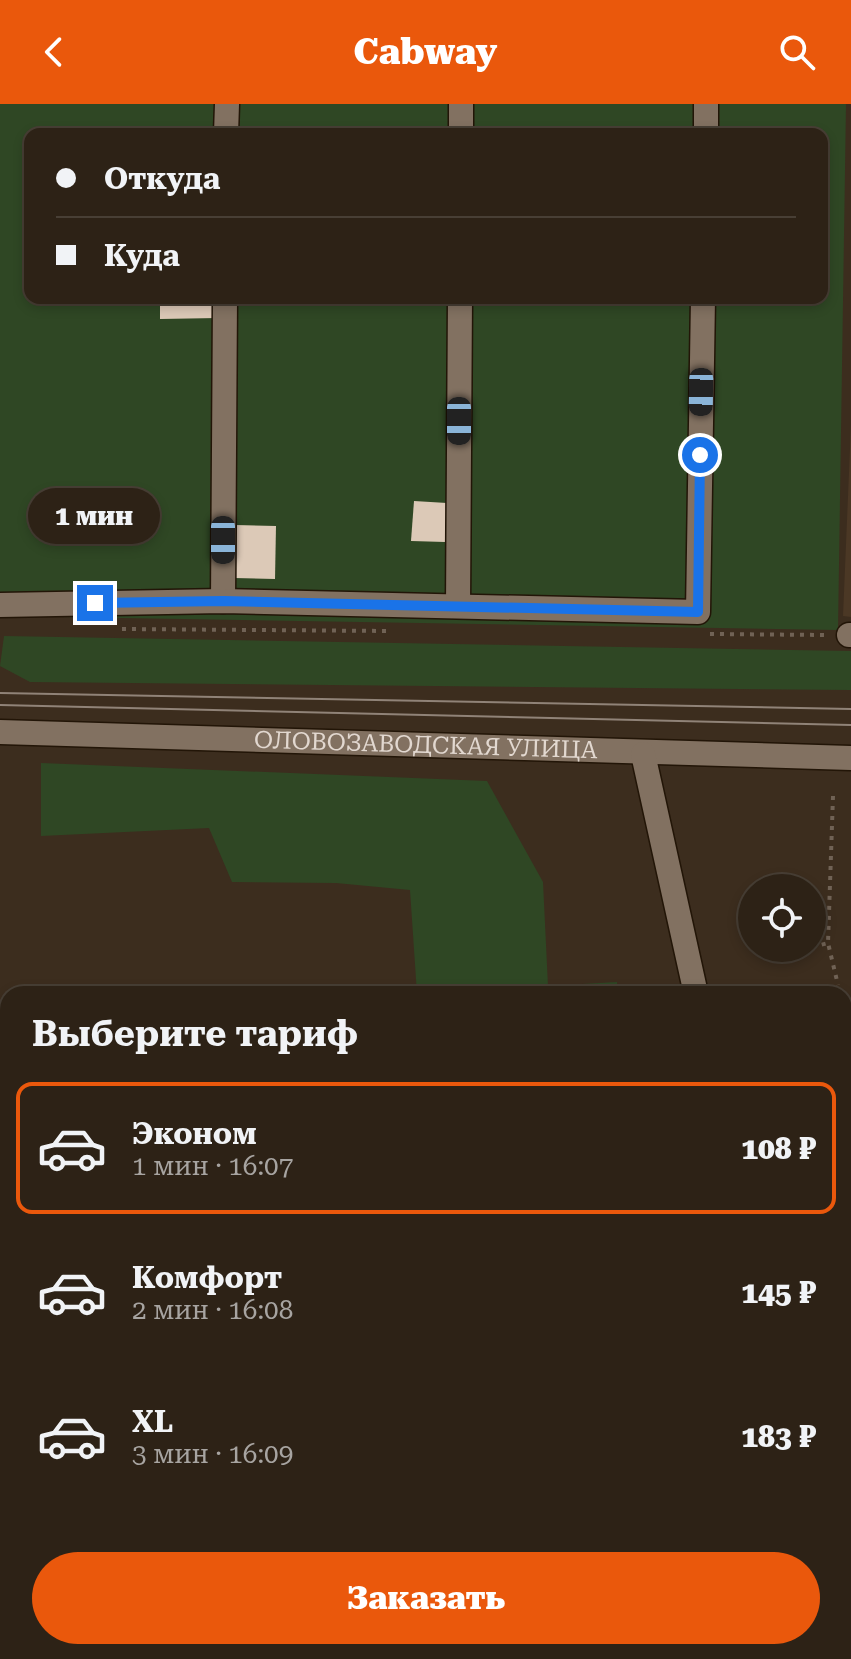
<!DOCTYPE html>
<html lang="ru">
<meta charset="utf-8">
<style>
:root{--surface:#2d2216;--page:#392f23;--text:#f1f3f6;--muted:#a7a4a1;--line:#483f35;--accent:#ea580c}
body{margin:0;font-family:"Roboto Serif",serif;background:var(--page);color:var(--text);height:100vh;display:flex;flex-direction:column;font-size:30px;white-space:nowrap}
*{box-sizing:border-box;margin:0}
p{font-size:26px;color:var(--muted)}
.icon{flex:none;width:44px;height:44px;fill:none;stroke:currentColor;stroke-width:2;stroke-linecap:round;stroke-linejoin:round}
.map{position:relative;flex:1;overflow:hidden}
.sheet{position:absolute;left:0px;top:882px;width:852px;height:674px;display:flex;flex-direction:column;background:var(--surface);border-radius:24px 24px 0 0;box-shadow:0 4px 12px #0003,0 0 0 2px var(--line)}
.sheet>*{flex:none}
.banner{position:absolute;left:24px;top:24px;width:804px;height:176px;border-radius:16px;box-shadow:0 4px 12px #0003,0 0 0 2px var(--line);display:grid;align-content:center;height:176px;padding:0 32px;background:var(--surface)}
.buttons{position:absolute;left:738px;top:770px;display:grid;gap:16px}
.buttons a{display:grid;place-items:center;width:88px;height:88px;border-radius:50%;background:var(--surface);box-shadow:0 4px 12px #0003,0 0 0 2px var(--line);font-size:40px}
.end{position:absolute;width:36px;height:36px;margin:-18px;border:10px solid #1a73e8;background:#fff;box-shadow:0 0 0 4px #fff}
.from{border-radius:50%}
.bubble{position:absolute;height:56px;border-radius:28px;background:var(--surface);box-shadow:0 4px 12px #0003,0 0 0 2px var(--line);font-size:26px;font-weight:800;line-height:56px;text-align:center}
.car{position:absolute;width:24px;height:48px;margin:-24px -12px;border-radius:10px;box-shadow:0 0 6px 2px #0007;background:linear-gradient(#222 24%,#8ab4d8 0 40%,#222 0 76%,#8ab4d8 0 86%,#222 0)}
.banner b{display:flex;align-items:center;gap:28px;height:76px;font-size:30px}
.banner b+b{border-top:2px solid var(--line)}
.banner i{width:20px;height:20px;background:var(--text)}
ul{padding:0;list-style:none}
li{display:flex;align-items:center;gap:24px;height:132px;margin:0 16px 12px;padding:0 16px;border:4px solid transparent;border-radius:16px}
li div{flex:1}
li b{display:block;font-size:30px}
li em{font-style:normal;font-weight:800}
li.on{border-color:var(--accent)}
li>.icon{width:72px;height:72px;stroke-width:1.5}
h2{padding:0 32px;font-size:36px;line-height:96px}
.primary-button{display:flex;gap:16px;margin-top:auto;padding:16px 32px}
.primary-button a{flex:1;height:92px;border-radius:48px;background:var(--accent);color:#fff;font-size:32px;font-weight:800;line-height:92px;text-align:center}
header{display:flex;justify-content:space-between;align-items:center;height:104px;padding:0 32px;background:var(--accent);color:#fff;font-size:36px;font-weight:800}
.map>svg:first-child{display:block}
.built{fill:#4b3825}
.education{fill:#45382a}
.green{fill:#2f4724;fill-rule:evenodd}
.building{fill:#dcc9b7}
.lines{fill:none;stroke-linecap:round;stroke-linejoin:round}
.minor-casing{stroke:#221507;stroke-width:27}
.path{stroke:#706255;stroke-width:4;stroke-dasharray:4 6;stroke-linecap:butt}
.minor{stroke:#827161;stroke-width:24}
.tram{stroke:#908378;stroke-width:2}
.route{stroke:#1a73e8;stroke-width:10}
.labels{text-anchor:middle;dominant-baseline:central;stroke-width:8;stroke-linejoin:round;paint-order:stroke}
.street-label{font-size:24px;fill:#e2d8d0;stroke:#312315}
</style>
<header><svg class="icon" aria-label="back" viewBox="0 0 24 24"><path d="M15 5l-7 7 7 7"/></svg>Cabway<svg class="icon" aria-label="search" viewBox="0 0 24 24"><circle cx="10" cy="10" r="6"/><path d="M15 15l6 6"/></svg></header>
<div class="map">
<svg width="851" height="1555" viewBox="0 0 851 1555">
<rect width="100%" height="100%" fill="#3c2d1e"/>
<!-- built -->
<polygon class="built" points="851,320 851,513 843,512"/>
<!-- education -->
<polygon class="education" points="194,1548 424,1548 423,1555 194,1555"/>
<!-- green -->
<g class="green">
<path d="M0 0H846L838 526 0 512ZM30 30H822V194H30Z"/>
<polygon points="4,532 851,547 851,586 30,578 0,562"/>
<polygon points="41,659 487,677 543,778 548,882 617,878 618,890 417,890 410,786 336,779 232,778 209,724 41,732"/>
<polygon points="851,905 851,964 849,965 844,944 844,907"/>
<polygon points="397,1548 430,1548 434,1555 396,1555"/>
<polygon points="575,1548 738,1548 740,1555 563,1555"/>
</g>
<!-- building -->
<g class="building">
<polygon points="160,194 218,194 218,214 160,215"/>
<polygon points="414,397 447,399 445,438 411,437"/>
<polygon points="235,421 276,422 275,475 234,474"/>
<rect x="0" y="1138" width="8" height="55"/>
<polygon points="236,1548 334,1548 335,1555 236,1555"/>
</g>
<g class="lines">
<defs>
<g id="minor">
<polyline points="226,30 227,0"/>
<polyline points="461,30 461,0"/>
<polyline points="706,30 706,0"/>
<polyline points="223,497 225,194"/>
<polyline points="0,501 223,497 698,508 703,194"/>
<polyline points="458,502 460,194"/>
<polyline points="849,531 851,531"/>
<path id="s1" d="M0 628 851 654"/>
<polyline points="643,650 696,890"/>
<polyline points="0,1110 8,1110"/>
<polyline points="0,1218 8,1218"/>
<polyline points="841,1548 843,1555"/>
</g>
</defs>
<!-- minor casing -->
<use href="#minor" class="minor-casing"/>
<!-- path -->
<g class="path">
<polyline points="122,525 390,527"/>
<polyline points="710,530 826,531"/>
<polyline points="833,692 828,839 838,881"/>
<polyline points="812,843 828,839"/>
<polyline points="800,846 808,844"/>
</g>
<!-- minor -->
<use href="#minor" class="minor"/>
<!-- tram -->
<g class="tram">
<polyline points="0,589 851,605"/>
<polyline points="0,601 851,621"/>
</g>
</g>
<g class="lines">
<!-- route -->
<polyline class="route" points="95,499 223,497 698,508 700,351"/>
</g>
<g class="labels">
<!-- street labels -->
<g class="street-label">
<text stroke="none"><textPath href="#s1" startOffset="426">ОЛОВОЗАВОДСКАЯ УЛИЦА</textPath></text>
</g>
</g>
</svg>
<div class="buttons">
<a><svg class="icon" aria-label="locate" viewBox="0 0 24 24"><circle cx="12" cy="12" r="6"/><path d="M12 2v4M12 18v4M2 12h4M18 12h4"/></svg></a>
</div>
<i class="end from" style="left:700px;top:351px"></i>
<i class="end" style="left:95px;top:499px"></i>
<div class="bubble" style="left:28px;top:384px;width:132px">1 мин</div>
<i class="car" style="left:701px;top:288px;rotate:181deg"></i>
<i class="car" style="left:459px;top:317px;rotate:180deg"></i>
<i class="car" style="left:223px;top:436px;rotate:180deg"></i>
<div class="banner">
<b><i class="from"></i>Откуда</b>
<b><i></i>Куда</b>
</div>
<section class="sheet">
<h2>Выберите тариф</h2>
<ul>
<li class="on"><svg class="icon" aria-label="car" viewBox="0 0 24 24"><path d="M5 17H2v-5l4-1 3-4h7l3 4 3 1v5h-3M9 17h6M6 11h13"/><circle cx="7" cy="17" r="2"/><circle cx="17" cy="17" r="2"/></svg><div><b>Эконом</b><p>1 мин · 16:07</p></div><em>108 ₽</em></li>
<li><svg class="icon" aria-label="car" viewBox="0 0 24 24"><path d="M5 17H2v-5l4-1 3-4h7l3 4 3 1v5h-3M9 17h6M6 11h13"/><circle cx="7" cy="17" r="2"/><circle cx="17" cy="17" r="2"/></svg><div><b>Комфорт</b><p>2 мин · 16:08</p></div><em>145 ₽</em></li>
<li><svg class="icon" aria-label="car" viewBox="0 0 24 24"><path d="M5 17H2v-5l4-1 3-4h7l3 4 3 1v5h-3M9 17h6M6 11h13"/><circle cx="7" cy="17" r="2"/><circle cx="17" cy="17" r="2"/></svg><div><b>XL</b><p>3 мин · 16:09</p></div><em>183 ₽</em></li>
</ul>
<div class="primary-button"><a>Заказать</a></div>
</section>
</div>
